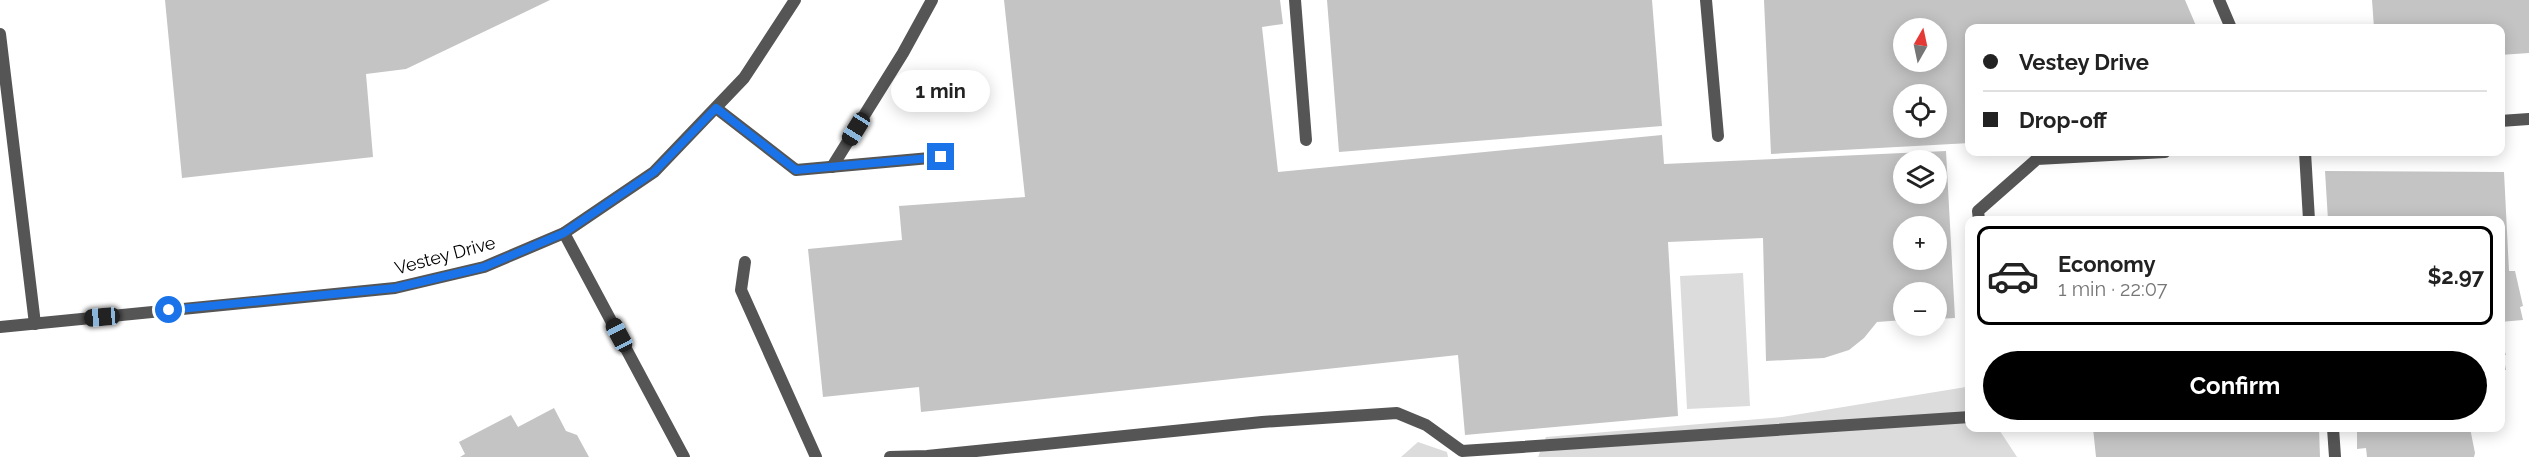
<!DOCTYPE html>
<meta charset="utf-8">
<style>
:root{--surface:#fff;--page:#f2f2f2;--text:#222;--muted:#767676;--line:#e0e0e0;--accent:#000}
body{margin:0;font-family:Raleway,sans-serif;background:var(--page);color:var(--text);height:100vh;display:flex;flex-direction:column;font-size:22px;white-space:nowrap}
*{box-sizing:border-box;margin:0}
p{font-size:20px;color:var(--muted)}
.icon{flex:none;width:33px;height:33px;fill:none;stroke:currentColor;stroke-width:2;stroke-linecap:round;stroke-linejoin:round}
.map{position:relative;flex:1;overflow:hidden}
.sheet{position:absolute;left:1965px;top:216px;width:540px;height:216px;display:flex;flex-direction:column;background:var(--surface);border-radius:12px;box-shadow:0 3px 15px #0003}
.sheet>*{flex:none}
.banner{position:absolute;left:1965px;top:24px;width:540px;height:132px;border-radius:12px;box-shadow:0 3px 15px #0003;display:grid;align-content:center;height:132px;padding:0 18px;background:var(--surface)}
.needle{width:39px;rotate:9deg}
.tools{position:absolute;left:1893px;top:18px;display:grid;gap:12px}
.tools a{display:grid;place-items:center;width:54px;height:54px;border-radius:50%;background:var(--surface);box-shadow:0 3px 15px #0003;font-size:30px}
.end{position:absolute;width:27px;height:27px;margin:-14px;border:8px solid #1a73e8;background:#fff;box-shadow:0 0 0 3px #fff}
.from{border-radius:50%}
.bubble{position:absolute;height:42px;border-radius:21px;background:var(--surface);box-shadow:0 3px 15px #0003;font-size:20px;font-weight:700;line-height:42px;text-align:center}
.car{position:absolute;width:18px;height:36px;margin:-18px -9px;border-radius:8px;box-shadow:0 0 4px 2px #0007;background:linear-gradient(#222 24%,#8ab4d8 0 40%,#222 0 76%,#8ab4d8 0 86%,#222 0)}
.banner b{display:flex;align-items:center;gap:21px;height:57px;font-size:22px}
.banner b+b{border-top:2px solid var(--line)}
.banner i{width:15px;height:15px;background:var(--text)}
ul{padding:10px 0 0;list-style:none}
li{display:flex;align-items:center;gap:18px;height:99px;margin:0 12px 9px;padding:0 6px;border:3px solid transparent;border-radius:12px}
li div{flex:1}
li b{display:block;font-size:22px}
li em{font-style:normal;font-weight:700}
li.current{border-color:var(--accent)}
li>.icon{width:54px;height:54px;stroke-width:1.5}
.button{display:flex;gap:12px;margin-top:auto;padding:12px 18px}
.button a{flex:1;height:69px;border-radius:36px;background:var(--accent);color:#fff;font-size:24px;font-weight:700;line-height:69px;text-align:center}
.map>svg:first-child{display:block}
.green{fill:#dcdcdc}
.building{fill:#c4c4c4;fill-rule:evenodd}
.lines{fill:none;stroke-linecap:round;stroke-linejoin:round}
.service{stroke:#555;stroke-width:12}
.minor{stroke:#555;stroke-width:12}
.tertiary{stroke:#555;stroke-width:12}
.route{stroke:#1a73e8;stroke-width:8}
.labels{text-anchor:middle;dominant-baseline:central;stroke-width:6;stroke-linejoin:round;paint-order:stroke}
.street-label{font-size:18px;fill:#000;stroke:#fff}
</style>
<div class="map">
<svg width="2529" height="457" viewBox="0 0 2529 457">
<rect width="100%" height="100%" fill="#fff"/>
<!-- green -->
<g class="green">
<polygon points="1743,273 1750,406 1687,409 1680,276"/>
<polygon points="1966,387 1969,391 1970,428 1998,428 2017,457 1538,457 1546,437 1782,417"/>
<polygon points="1418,442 1447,452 1448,457 1401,457"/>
</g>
<!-- building -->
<g class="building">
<polygon points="165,0 550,0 406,69 366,74 373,157 182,178"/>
<path d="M1004 0H1280L1283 24 1262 27 1278 172 1662 135 1664 164 1946 151 1955 318 1936 319V292H1904V320L1877 322 1864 338 1849 350 1824 358 1766 361 1763 238 1668 242 1678 416 1465 435 1458 355 921 412 919 387 823 397 808 249 902 240 899 206 1025 197ZM1904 160H1936V194H1904ZM1904 226H1936V260H1904Z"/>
<polygon points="1327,0 1652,0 1662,126 1339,152"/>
<path d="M1764 0H2185L2197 28H1970V143L1771 154ZM1904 28H1936V62H1904ZM1904 94H1936V128H1904Z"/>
<polygon points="2372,0 2529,0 2529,53 2500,55 2500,28 2374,28"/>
<polygon points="2325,171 2504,172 2509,271 2515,271 2523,306 2520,307 2523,320 2500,322 2500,220 2328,220"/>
<polygon points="2500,337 2506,355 2503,355 2506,370 2500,370"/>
<polygon points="554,408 566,431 577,435 589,457 460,457 465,454 459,442 511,415 518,427"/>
<polygon points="2093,428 2319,428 2320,457 2096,457"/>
<polygon points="2357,428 2470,428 2475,453 2474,457 2367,457 2366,448 2357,449"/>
</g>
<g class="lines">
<!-- service -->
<g class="service">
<polyline points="1295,0 1306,140"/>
<polyline points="1706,0 1718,136"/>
<polyline points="2219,0 2231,28"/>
<polyline points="716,108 796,170 941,157"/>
<polyline points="2305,152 2309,220"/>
<polyline points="832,167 903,53 932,0"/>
<polyline points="1979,220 1978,211 2037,159 2165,152"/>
<polyline points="745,262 741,290 816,457"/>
<polyline points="2333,428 2335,457"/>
<polyline points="890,457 927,456 1262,422 1397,413 1426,425 1462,451 1970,417"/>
</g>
<!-- minor -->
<g class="minor">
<polyline points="0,34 35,324"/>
<polyline points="2500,121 2529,119"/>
</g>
<!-- tertiary -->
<g class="tertiary">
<polyline points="564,233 684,457"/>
<polyline points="0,327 395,288 484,267 564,233 654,172 744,78 795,0"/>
</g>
</g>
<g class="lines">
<!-- route -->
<polyline class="route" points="169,310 395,288 484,267 564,233 654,172 716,108 796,170 941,157"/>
</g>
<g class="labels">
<!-- street labels -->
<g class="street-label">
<text transform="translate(445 255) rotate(-15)">Vestey Drive</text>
</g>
</g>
</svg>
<div class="tools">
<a><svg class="needle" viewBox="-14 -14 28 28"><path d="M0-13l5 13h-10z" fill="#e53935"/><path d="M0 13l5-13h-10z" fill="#767676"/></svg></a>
<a><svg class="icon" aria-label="locate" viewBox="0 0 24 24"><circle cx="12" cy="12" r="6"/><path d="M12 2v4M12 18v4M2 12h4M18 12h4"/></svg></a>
<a><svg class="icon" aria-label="layers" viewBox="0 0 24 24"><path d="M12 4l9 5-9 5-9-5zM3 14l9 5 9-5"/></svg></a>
<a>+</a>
<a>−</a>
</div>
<i class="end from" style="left:169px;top:310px"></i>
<i class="end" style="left:941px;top:157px"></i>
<div class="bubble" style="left:891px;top:70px;width:99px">1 min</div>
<i class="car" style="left:856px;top:129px;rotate:212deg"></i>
<i class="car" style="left:102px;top:317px;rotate:265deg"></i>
<i class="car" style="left:619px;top:335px;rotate:332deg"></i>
<div class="banner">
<b><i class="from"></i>Vestey Drive</b>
<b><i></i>Drop-off</b>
</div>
<section class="sheet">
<ul>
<li class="current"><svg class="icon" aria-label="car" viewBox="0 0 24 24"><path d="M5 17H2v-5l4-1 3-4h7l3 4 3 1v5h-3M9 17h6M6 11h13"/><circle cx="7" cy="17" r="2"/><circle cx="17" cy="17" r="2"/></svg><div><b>Economy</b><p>1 min · 22:07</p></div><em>$2.97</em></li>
</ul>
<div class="button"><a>Confirm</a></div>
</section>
</div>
